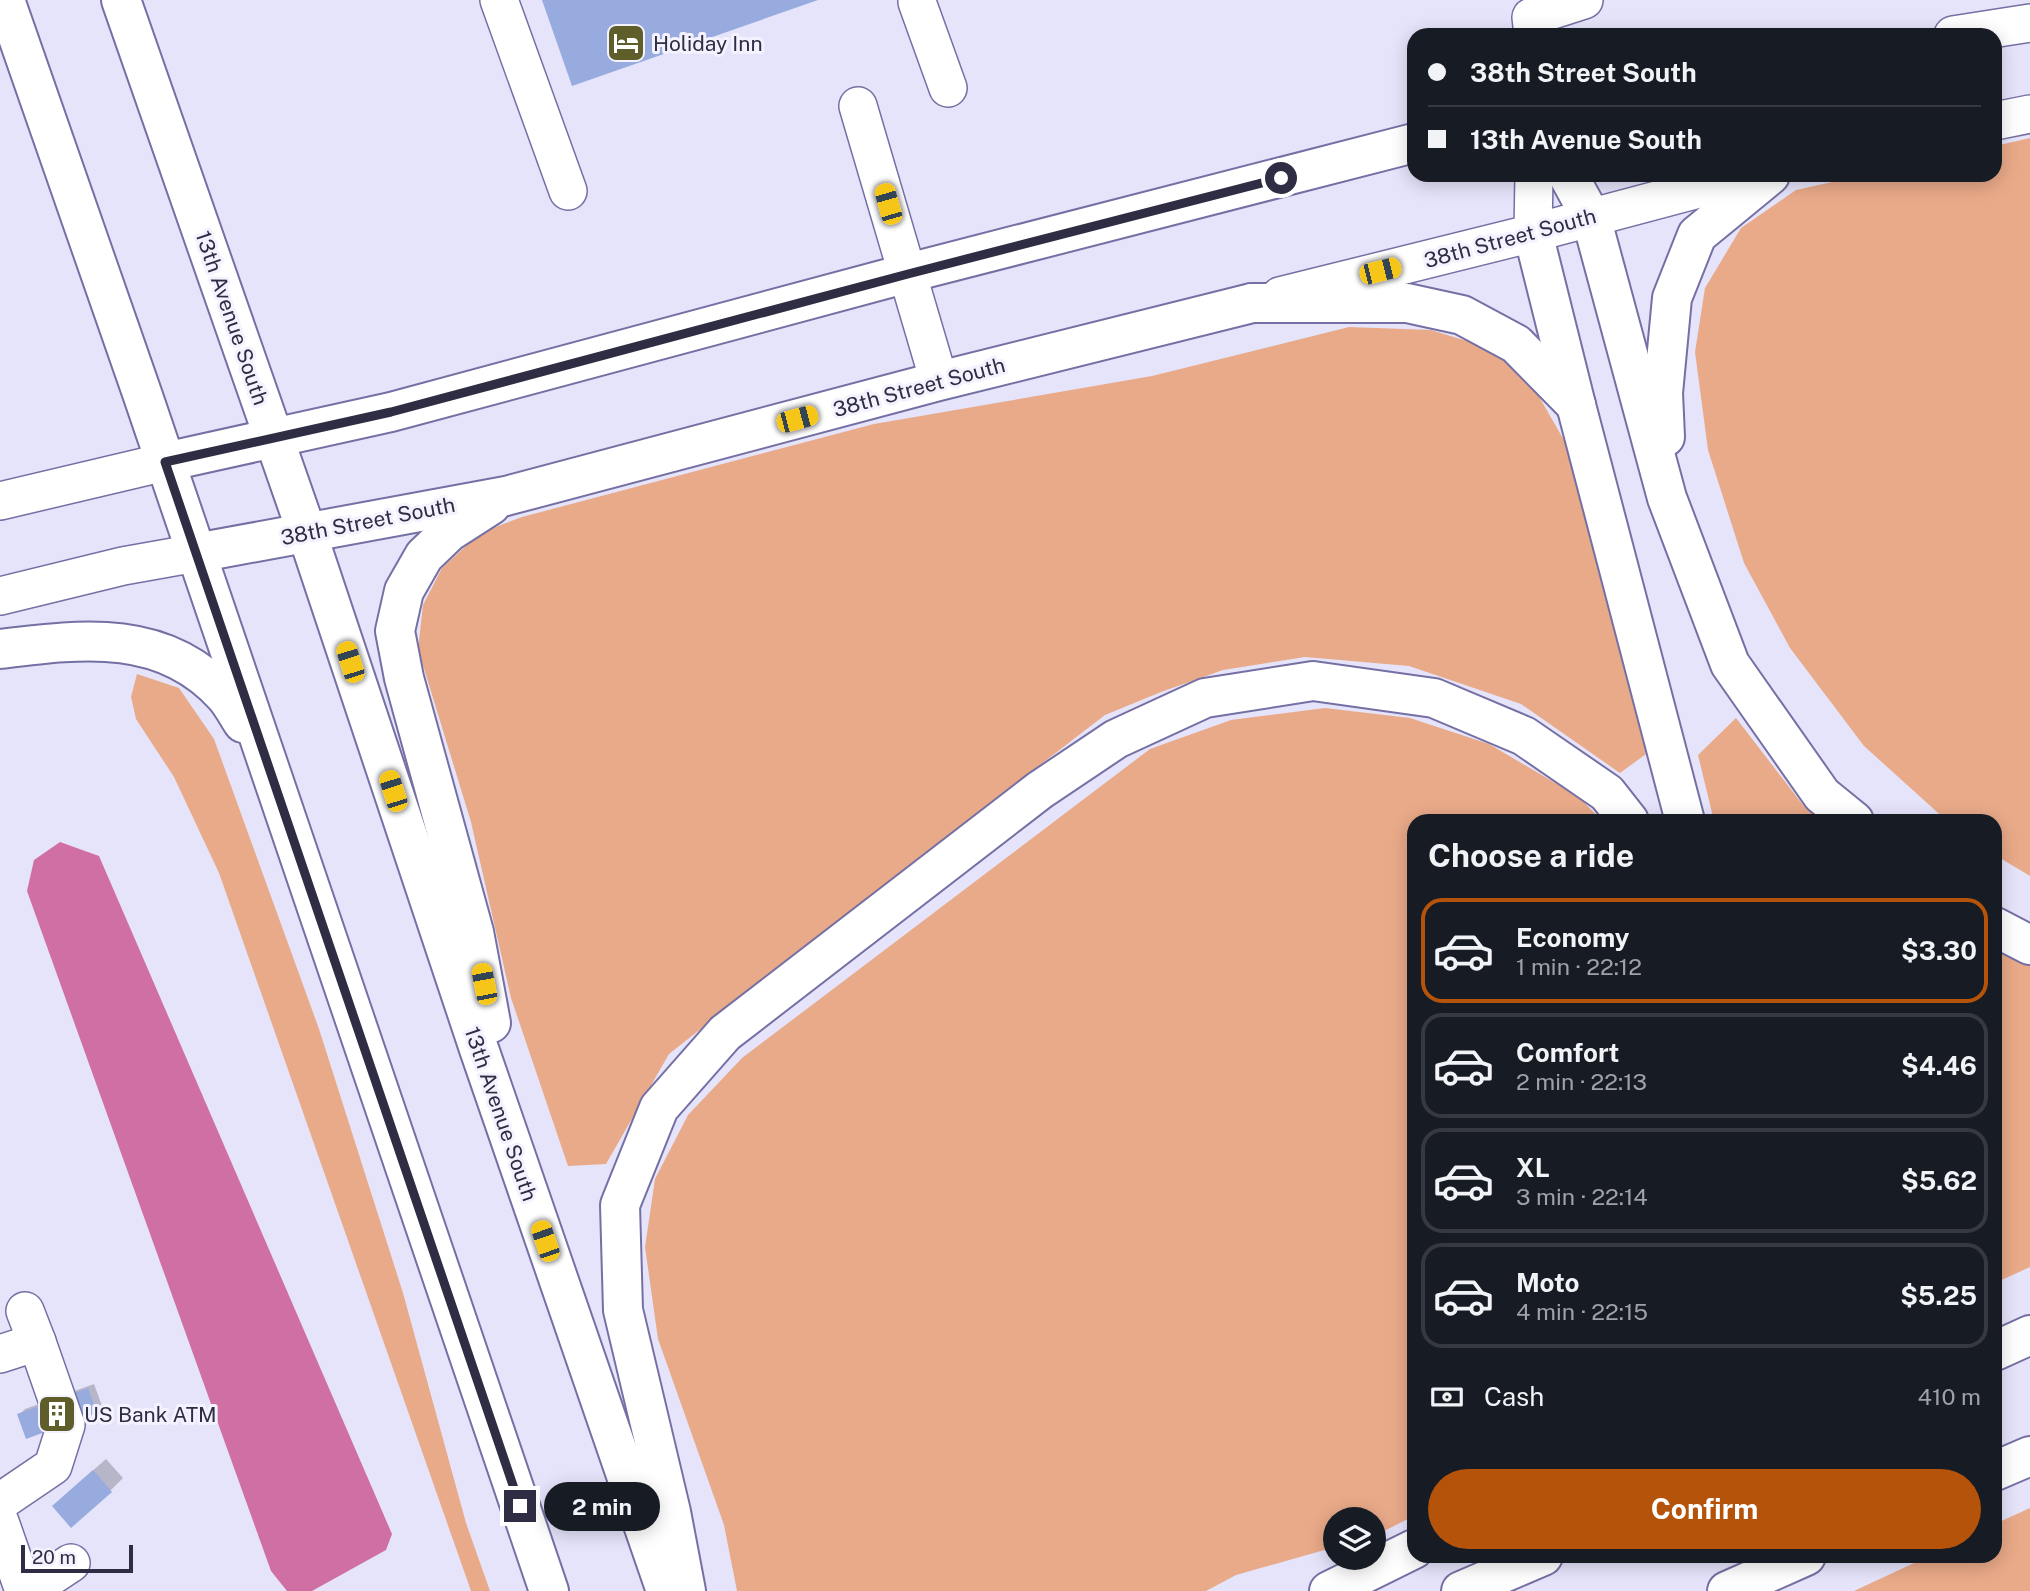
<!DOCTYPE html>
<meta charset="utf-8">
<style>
:root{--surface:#171b24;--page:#242831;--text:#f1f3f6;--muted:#9ea1a6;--line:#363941;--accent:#b45309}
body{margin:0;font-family:"Public Sans",sans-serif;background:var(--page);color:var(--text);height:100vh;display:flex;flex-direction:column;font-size:26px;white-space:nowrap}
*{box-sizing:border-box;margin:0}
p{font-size:23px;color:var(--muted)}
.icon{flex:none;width:38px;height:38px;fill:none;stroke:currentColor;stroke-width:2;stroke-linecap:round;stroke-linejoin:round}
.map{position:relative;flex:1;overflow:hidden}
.side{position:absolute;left:1407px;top:814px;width:595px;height:749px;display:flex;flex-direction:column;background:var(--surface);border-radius:21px;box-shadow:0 4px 18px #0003}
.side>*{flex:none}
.banner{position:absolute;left:1407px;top:28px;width:595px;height:154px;border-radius:21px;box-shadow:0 4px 18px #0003;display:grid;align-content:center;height:154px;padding:0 21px;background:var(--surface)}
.fabs{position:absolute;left:1323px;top:1507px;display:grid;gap:14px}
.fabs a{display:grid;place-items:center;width:63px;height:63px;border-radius:50%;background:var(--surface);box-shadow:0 4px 18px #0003;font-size:35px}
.scale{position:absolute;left:21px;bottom:18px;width:112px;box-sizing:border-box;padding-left:7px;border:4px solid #2f2d43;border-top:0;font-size:19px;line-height:24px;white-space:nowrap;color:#2f2d43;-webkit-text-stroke:5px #f3f2fe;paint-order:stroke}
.end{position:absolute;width:32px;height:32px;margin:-16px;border:9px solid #2f2d43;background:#fff;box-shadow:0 0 0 4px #fff}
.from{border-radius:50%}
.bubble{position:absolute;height:49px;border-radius:24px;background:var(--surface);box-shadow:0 4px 18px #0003;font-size:23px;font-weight:700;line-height:49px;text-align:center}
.car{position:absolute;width:21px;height:42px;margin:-21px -10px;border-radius:9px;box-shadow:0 0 5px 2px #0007;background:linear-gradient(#f5c518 24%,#345 0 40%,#f5c518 0 76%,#345 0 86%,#f5c518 0)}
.banner b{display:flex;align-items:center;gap:24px;height:66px;font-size:26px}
.banner b+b{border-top:2px solid var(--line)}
.banner i{width:18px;height:18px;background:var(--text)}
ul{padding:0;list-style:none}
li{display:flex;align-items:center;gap:21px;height:105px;margin:0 14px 10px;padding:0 7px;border:4px solid var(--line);border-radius:21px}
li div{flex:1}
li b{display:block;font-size:26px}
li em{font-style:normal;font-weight:700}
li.selected{border-color:var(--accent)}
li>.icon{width:63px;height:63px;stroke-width:1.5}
h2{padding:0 21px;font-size:32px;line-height:84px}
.pay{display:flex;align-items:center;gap:18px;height:77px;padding:0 21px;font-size:26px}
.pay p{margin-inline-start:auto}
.button{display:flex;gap:14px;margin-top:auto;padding:14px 21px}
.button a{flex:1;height:80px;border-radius:42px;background:var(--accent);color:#fff;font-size:28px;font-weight:700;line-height:80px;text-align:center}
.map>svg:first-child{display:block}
.green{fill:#e9aa89}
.water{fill:#cf6fa3}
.shadow{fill:#0003}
.building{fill:#97abde}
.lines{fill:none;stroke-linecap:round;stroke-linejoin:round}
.minor-casing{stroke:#7570a4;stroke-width:40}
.major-casing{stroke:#7570a4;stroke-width:42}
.highway-casing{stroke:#7570a4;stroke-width:42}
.minor{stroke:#fff;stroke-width:37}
.major{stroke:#fff;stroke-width:38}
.highway{stroke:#fff;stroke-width:38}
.route{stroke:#2f2d43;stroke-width:9}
.labels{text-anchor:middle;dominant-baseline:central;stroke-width:6;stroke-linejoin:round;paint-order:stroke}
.poi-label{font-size:21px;fill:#2f2d43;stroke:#f3f2fe;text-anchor:start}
.street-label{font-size:21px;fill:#2f2d43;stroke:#f3f2fe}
</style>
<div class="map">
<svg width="2030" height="1591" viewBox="0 0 2030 1591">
<rect width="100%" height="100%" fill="#e5e4fb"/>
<!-- green -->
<g class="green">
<polygon points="2030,138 2030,876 1995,855 1995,821 1947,821 1864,746 1790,648 1744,563 1708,450 1695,352 1705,288 1741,228 1796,190 1864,175 1995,175 1995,146"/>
<polygon points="1349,327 1431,330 1483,346 1529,379 1581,470 1646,754 1620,773 1521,704 1409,666 1305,657 1223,670 1161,692 1105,715 863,901 669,1054 606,1164 568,1166 511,998 471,822 418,649 423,605 442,568 480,533 522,517 874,424 1152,376"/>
<polygon points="137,674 179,688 214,739 319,1029 403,1293 466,1523 490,1591 471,1591 219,873 174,777 136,719 131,697"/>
<polygon points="1325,708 1410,718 1489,744 1579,797 1602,821 1414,821 1414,1516 1374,1536 1374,1519 1335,1519 1335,1547 1236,1575 1206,1591 737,1591 724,1525 658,1339 645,1247 655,1179 688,1115 742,1058 1150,749 1231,720"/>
<polygon points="1736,718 1803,805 1821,821 1714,821 1698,755"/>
<polygon points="1995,949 2030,964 2030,1267 1995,1283"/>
<polygon points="2030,1508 2030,1591 1854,1591 1929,1556 1995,1556 1995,1524"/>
</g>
<!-- water -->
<polygon class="water" points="60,842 99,856 392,1534 386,1550 312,1591 287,1591 271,1571 27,891 34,860"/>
<!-- shadow -->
<g class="shadow">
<polygon points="94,1384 102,1406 96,1412 19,1415 25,1409"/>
<polygon points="106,1459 123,1478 111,1490 66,1494"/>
</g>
<!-- building -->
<g class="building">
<polygon points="542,0 818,0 572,86"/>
<polygon points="88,1388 97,1413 26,1439 17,1414"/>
<polygon points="93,1470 112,1492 71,1528 52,1506"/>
</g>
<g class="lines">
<defs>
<g id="minor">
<polyline points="499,0 568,191"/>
<polyline points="917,2 948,88"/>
<polyline points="1533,35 1531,17 1584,0"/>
<polyline points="1953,35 2030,23"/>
<polyline points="858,106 939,381"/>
<polyline points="1995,121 2030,114"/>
<polyline points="1533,233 1534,175"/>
<polyline points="1280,296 1533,233 1751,175"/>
<polyline points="0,501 165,462"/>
<polyline points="0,596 123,566 196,553"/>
<polyline points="0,1354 37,1342 25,1311"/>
<polyline points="0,1502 53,1466 66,1425 37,1342"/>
<polyline points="0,1522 24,1591"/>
<polyline points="29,1591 71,1563"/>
</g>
<g id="major">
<polyline points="5,0 143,396 549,1591"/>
<polyline points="121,0 307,533 479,1049 666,1591"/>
<polyline points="1568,175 1591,217"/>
<polyline points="165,462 391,412 908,273 1414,143"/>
<polyline points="196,553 506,496 939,381 1252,303"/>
<path d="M0 649C82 639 164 628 225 696 232 704 237 714 243 723"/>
<polyline points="491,1023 474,932 404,678 395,631 404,591 424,556 449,532 491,505"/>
</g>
<g id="highway">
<polyline points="1591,217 1667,498 1730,664 1822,795 1854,821"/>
<polyline points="1533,233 1576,405 1685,821"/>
<polyline points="1252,303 1407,303 1462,315 1516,344 1576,405"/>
<polyline points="1665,437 1663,393 1672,298 1697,235 1770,175"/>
<polyline points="1995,927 2030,945"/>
<polyline points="1995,1351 2030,1335"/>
<polyline points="1995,1471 2030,1456"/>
<polyline points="686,1591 671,1512 623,1310 620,1205 659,1108 725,1033 1040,790 1116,739 1205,698 1313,681 1434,698 1524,736 1607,793 1629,821"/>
<polyline points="1329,1591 1414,1549"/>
<polyline points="1461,1591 1543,1556"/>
<polyline points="1727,1591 1806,1556"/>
</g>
</defs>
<!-- minor casing -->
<use href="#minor" class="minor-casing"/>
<!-- major casing -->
<use href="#major" class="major-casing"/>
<!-- highway casing -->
<use href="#highway" class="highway-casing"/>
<!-- minor -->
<use href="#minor" class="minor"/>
<!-- major -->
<use href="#major" class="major"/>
<!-- highway -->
<use href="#highway" class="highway"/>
</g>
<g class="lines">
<!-- route -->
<polyline class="route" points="520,1506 165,462 391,412 908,274 1281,178"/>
</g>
<!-- icons -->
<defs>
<symbol id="hotel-square" viewBox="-11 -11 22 22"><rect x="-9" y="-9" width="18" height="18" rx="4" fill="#5f5e2b" stroke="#f3f2fe"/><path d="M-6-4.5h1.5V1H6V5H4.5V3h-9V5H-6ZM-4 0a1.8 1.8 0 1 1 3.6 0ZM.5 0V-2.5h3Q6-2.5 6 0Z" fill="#fff"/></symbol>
<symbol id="building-square" viewBox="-11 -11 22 22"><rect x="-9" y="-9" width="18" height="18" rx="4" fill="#5f5e2b" stroke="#f3f2fe"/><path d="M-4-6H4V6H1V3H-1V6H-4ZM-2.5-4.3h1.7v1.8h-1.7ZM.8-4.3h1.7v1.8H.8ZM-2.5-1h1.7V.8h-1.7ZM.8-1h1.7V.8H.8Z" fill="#fff"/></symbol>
</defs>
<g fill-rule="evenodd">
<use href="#hotel-square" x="604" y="21" width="44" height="44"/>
<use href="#building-square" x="35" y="1392" width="44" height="44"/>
</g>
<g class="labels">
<!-- poi labels -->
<g class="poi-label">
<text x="653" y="43">Holiday Inn</text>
<text x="84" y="1414">US Bank ATM</text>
</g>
<!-- street labels -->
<g class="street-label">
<text transform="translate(1510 238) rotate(-15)">38th Street South</text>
<text transform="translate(232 318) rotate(71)">13th Avenue South</text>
<text transform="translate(919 387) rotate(-15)">38th Street South</text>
<text transform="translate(368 521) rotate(-11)">38th Street South</text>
<text transform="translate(501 1114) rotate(71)">13th Avenue South</text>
</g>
</g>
</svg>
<div class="fabs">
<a><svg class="icon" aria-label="layers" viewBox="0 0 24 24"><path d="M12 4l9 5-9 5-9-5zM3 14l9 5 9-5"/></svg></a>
</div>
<div class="scale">20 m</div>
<i class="end from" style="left:1281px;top:178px"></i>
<i class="end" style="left:520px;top:1506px"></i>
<div class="bubble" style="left:544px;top:1482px;width:116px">2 min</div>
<i class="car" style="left:888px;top:204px;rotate:344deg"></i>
<i class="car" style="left:1380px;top:271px;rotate:76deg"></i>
<i class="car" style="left:797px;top:419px;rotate:75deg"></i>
<i class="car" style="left:350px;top:662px;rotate:342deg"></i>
<i class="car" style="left:393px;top:791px;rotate:342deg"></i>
<i class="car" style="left:484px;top:984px;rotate:349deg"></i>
<i class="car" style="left:545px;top:1241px;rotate:341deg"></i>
<div class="banner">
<b><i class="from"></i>38th Street South</b>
<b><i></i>13th Avenue South</b>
</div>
<section class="side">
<h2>Choose a ride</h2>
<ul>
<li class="selected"><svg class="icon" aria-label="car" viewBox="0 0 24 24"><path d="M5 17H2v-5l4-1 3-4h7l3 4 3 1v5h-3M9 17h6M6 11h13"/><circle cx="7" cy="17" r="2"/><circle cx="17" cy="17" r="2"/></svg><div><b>Economy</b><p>1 min · 22:12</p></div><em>$3.30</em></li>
<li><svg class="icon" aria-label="car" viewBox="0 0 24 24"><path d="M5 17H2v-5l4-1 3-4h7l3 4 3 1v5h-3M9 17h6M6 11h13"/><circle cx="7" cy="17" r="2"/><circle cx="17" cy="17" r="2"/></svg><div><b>Comfort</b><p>2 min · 22:13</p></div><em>$4.46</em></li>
<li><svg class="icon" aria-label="car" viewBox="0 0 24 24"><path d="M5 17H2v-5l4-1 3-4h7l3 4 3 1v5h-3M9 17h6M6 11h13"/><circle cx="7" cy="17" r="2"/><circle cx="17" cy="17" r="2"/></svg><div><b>XL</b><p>3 min · 22:14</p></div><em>$5.62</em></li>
<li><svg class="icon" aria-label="car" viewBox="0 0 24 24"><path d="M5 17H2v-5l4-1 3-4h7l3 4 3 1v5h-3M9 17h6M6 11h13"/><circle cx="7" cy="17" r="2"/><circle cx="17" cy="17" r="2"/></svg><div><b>Moto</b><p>4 min · 22:15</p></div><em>$5.25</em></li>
</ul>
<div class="pay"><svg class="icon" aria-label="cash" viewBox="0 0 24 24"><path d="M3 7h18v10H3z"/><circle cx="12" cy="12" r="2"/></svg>Cash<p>410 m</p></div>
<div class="button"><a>Confirm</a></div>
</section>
</div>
